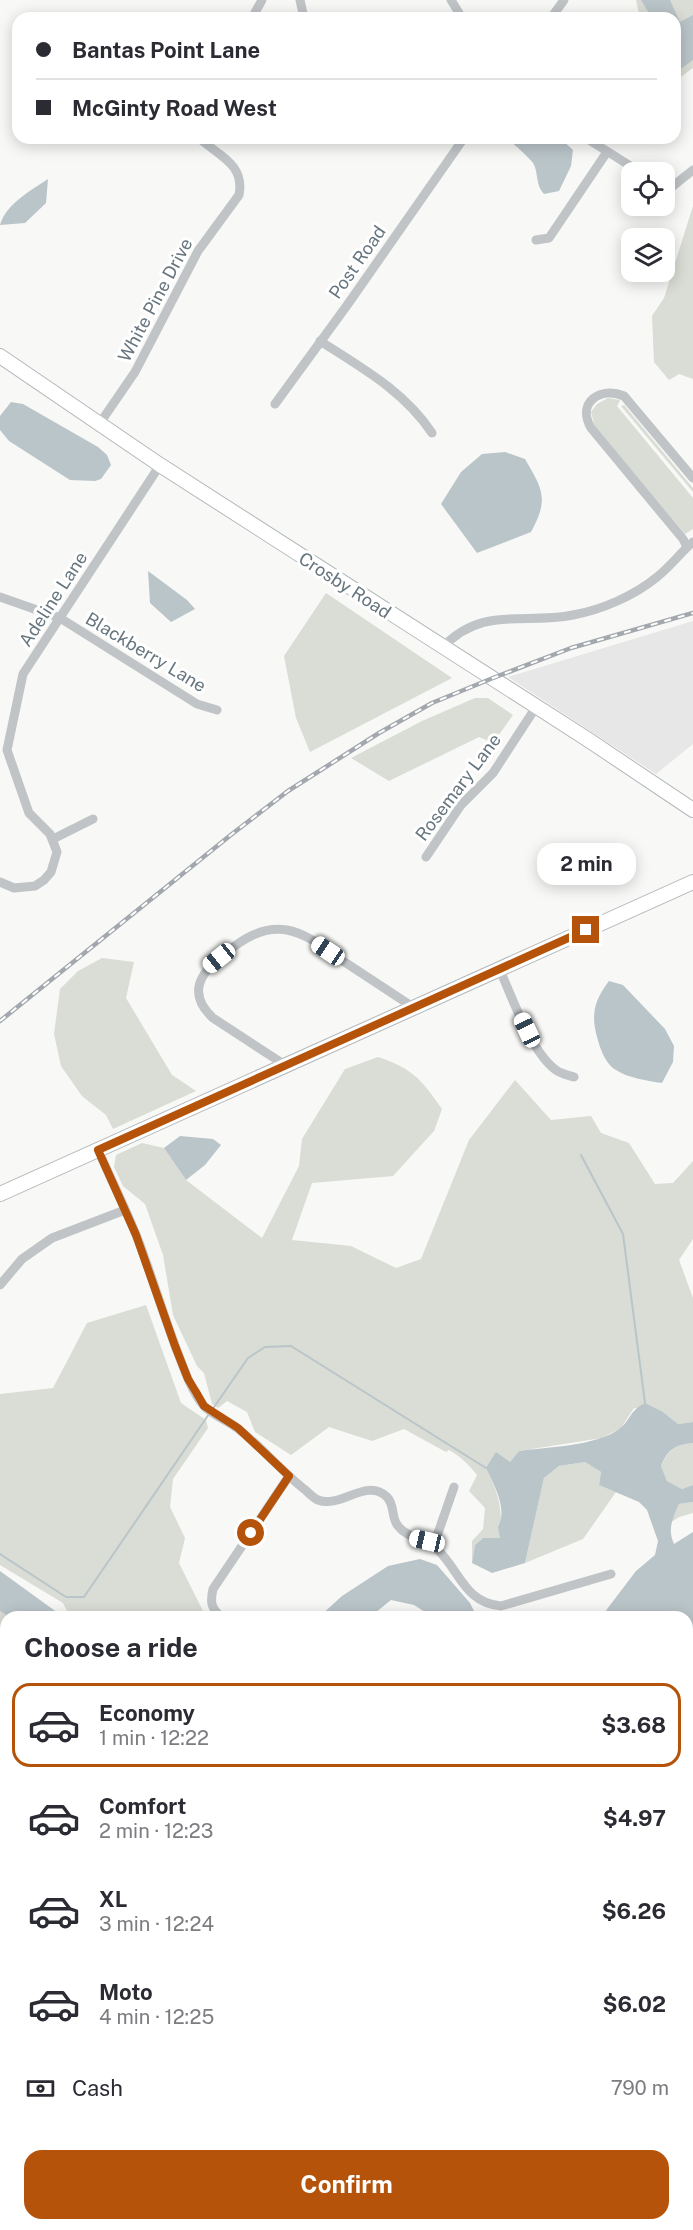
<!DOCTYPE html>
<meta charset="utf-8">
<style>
:root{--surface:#fff;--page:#f7f7f7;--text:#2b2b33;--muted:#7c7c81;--line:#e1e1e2;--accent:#b45309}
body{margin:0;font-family:"Public Sans",sans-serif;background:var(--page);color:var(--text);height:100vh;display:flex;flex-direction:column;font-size:22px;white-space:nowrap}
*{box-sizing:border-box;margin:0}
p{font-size:20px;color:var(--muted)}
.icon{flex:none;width:33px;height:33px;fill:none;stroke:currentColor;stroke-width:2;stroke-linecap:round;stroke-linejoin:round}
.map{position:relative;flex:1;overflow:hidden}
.side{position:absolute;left:0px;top:1611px;width:693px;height:620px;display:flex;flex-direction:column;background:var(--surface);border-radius:18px 18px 0 0;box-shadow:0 3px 15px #0003}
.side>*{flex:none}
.banner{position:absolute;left:12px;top:12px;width:669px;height:132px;border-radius:18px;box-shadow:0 3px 15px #0003;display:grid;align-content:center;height:132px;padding:0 24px;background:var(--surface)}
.fabs{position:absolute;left:621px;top:162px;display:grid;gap:12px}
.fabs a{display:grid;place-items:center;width:54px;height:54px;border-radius:12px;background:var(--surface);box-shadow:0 3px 15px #0003;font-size:30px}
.end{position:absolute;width:27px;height:27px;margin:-14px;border:8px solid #b45309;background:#fff;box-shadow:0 0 0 3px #fff}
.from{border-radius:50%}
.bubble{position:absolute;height:42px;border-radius:18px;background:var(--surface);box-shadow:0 3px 15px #0003;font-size:20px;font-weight:700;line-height:42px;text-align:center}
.car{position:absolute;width:18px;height:36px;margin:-18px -9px;border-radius:8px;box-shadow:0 0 4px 2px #0007;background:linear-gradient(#fff 24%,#345 0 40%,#fff 0 76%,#345 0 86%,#fff 0)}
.banner b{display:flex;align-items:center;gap:21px;height:57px;font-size:22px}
.banner b+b{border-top:2px solid var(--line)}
.banner i{width:15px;height:15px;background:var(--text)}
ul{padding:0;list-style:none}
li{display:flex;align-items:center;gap:18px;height:84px;margin:0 12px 9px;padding:0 12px;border:3px solid transparent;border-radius:18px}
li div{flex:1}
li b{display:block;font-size:22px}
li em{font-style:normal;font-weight:700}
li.on{border-color:var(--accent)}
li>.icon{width:54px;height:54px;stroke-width:1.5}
h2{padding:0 24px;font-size:27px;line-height:72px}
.pay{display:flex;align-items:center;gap:15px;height:66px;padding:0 24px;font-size:22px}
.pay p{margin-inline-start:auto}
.button{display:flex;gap:12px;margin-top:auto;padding:12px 24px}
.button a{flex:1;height:69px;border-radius:18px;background:var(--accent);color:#fff;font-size:24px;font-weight:700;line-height:69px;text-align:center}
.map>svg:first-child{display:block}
.built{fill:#e6e7e6}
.green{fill:#d9ddd5}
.water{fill:#bac5c9}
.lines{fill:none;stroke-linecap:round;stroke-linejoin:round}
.stream{stroke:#bac5c9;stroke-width:2}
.secondary-casing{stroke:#b2b8bc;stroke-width:16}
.street{stroke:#c0c4c7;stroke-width:9}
.secondary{stroke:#fff;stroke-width:14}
.rail-casing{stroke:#a2a8ad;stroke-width:4.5}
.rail{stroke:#fff;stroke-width:2;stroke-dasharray:7;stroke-linecap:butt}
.route{stroke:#b45309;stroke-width:8}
.labels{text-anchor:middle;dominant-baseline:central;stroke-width:6;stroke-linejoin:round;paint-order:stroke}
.street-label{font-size:18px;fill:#66757e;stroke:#fff}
</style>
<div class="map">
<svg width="693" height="2230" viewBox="0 0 693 2230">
<rect width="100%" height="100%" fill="#f8f8f6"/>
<!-- built -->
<polygon class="built" points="693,621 693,744 656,774 508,677"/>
<!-- green -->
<g class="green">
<polygon points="636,0 693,0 693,68 678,79 675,79 675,18 640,18"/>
<polygon points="693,206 693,379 679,374 669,380 654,362 652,316 664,298"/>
<polygon points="608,398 620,400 617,406 693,498 693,529 685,534 595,427 591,412 597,404"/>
<polygon points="624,405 693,488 693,492 621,406"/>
<polygon points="326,593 452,678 310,752 296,718 284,656"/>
<polygon points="475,698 488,698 513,715 493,743 479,737 389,781 351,758 422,721"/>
<polygon points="102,958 134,962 126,998 172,1075 196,1091 113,1129 106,1115 82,1096 61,1066 54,1034 60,989 78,971"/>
<path d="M378 1057C412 1068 422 1080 442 1109L434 1131 393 1176 312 1183 292 1240 351 1246 396 1268 421 1259 469 1140 515 1080 551 1120 591 1116 601 1133 629 1143 655 1184 673 1183 693 1161V1239L679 1260 693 1298V1422L678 1424 663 1412 634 1408 621 1428 602 1438 519 1451 510 1462 486 1468C499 1494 503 1510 500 1538H483L475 1545 472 1563V1541L483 1529 485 1508 469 1491 477 1475C470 1466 459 1455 449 1450L446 1452 404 1429 372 1441 329 1427 291 1455 255 1432 247 1412 227 1401 218 1408 212 1404 204 1373 197 1366 173 1315 163 1255 145 1204 123 1186 114 1167 116 1155 142 1143 164 1148 186 1180 262 1238 299 1166 302 1139 345 1069Z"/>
<polygon points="146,1305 181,1403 206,1420 208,1428 173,1479 170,1507 185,1538 179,1563 206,1617 70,1617 63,1603 0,1565 0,1394 53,1388 87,1323"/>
<path d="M693 1443V1485L682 1489 667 1481 661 1466C669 1449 675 1445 693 1443Z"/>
<polygon points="585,1462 601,1472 599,1485 616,1492 583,1539 525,1563 544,1478 559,1466"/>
<polygon points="693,1502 693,1513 679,1517 670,1523 679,1504"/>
<polygon points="0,1611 9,1617 6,1617 6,1788 0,1786"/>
<polygon points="6,1893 6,1982 0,1980 0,1921"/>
</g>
<!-- water -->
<g class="water">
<polygon points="641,0 670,0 680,22 693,15 693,60 682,68 675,70 675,18 652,18"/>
<path d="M508 138 538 141 543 138H560L573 150 571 166 559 191 544 194C535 185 539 173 533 163 530 158 514 145 508 138Z"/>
<path d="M48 179 46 203 25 223 0 225C6 204 30 191 48 179Z"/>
<polygon points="11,402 23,404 98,447 107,455 111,465 101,479 95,481 70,480 9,441 0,430 0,416"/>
<path d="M505 452 525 459C543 490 549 499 531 532L477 553 441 504 461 472 482 454Z"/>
<polygon points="148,571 187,600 195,609 171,622 150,603"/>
<path d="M609 981 623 985 665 1029 674 1046 673 1062 662 1083C648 1081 628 1078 616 1070 608 1066 603 1055 600 1047 591 1019 591 1005 609 981Z"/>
<polygon points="180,1136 213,1139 221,1145 205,1165 186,1180 164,1148"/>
<path d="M645 1403 663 1412 678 1424 693 1422V1443C675 1445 668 1449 661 1466L667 1481 682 1489 693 1485V1502L679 1504C673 1517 667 1529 674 1544L693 1532V2230H40L41 2224H687V1617H601L636 1571 655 1555 658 1541 647 1510 639 1502 599 1485 601 1472 585 1462 559 1466 544 1478 525 1563 492 1573 472 1563 475 1545 483 1538H500L498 1527C508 1509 494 1485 486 1468L496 1452 510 1462 519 1451C547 1447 597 1446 619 1429 631 1420 629 1411 645 1403Z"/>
<polygon points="420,1559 437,1565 470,1603 477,1617 433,1617 414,1605 391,1600 370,1617 319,1617 342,1596 388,1566"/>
<polygon points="0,1571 58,1613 59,1617 9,1617 0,1611"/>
<polygon points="0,1992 6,1993 6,2124 0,2120"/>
</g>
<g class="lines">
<!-- stream -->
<g class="stream">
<polyline points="581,1155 623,1234 645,1403"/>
<polyline points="212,1410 248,1358 265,1347 291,1346 486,1468"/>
<polyline points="0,1554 66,1597 84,1597 209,1414"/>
</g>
<defs>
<g id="secondary">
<polyline points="0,356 160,465 587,739 693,810"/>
<polyline points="0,1194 693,882"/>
</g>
</defs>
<!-- secondary casing -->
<use href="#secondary" class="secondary-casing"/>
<!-- street -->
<g class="street">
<polyline points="300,0 304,18"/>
<polyline points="451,0 462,18"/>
<polyline points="252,18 262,0"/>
<polyline points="551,18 564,0"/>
<polyline points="586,138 640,172"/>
<polyline points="664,187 673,186 693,170"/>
<polyline points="536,240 549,238 607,152"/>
<path d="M320 341C362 368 404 391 432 433"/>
<polyline points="275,404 348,304 464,138"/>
<path d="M100 423 135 372 198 251 239 195C245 164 219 156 199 138"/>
<path d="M687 547 683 539 591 428C576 402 601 386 624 396L693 478"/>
<polyline points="0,597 60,618 197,704 217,710"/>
<path d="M442 648C482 605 524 625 573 615 601 610 634 596 657 577 670 567 680 553 693 542"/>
<polyline points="53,839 93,819"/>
<polyline points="426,857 461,805 493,773 536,707"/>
<polyline points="0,882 14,888 35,886 44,880 51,872 57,852 50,834 29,813 7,750 23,674 160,465"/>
<path d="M499 968C512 997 531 1052 556 1070 561 1074 568 1075 574 1077"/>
<path d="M285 1065 213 1018C186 993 201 972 224 954 243 939 262 926 287 930 308 934 326 949 343 961 366 976 390 992 413 1007"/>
<path d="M98 1150C111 1179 125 1207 137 1237 152 1276 164 1317 179 1356 185 1372 192 1391 203 1405 211 1415 227 1420 237 1428 261 1446 280 1470 304 1489 308 1492 313 1498 318 1500 341 1509 366 1477 387 1497 395 1505 391 1518 398 1526 408 1539 425 1537 436 1548 460 1570 464 1603 501 1606L611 1574"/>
<polyline points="0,1285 22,1259 52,1238 125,1210"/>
<polyline points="437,1549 437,1536 454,1487"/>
<path d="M221 1617C211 1608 210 1602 213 1589L289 1476"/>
<polyline points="0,1800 6,1801"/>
</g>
<!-- secondary -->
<use href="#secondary" class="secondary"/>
<defs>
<polyline id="rail" points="0,1021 232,834 288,791 379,733 432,703 493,678 571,648 693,613"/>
</defs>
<!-- rail casing -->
<use href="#rail" class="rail-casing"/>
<!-- rail -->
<use href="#rail" class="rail"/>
</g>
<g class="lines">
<!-- route -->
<polyline class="route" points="251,1533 289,1476 238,1428 204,1406 196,1392 188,1379 175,1346 136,1235 98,1150 586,930"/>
</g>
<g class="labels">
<!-- street labels -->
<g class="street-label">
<text transform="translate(357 262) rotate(-55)">Post Road</text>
<text transform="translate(155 300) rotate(-62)">White Pine Drive</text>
<text transform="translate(345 585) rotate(33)">Crosby Road</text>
<text transform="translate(53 599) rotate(-57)">Adeline Lane</text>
<text transform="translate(146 652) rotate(31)">Blackberry Lane</text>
<text transform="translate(458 787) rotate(-53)">Rosemary Lane</text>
</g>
</g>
</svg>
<div class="fabs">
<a><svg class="icon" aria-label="locate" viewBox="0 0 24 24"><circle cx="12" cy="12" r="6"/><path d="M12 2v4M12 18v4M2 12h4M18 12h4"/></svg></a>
<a><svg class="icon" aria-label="layers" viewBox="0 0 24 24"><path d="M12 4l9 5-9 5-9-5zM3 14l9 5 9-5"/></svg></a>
</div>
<i class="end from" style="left:251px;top:1533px"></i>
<i class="end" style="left:586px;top:930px"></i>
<div class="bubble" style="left:537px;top:843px;width:99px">2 min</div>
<i class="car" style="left:328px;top:951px;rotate:304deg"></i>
<i class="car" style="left:219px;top:958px;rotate:231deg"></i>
<i class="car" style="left:527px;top:1030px;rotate:335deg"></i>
<i class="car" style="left:427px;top:1541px;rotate:283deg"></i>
<div class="banner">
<b><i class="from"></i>Bantas Point Lane</b>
<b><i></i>McGinty Road West</b>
</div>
<section class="side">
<h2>Choose a ride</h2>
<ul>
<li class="on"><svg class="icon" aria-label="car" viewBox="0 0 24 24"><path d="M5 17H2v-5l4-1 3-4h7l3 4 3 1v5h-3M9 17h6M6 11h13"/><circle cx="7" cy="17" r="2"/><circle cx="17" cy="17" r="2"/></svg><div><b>Economy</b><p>1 min · 12:22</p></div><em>$3.68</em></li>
<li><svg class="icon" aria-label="car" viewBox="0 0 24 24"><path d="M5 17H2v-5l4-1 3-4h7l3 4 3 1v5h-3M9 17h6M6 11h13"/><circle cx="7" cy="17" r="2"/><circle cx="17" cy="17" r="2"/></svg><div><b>Comfort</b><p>2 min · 12:23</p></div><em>$4.97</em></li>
<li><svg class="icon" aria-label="car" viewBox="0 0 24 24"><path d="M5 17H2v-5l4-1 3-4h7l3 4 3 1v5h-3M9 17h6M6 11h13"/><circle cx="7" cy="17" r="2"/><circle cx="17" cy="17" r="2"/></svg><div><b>XL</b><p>3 min · 12:24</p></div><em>$6.26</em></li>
<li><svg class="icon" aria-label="car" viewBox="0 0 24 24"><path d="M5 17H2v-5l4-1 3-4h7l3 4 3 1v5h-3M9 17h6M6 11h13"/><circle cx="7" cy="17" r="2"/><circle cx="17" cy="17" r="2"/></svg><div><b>Moto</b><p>4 min · 12:25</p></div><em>$6.02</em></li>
</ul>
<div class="pay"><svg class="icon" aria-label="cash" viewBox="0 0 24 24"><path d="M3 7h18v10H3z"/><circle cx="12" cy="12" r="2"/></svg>Cash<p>790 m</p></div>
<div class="button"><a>Confirm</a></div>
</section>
</div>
